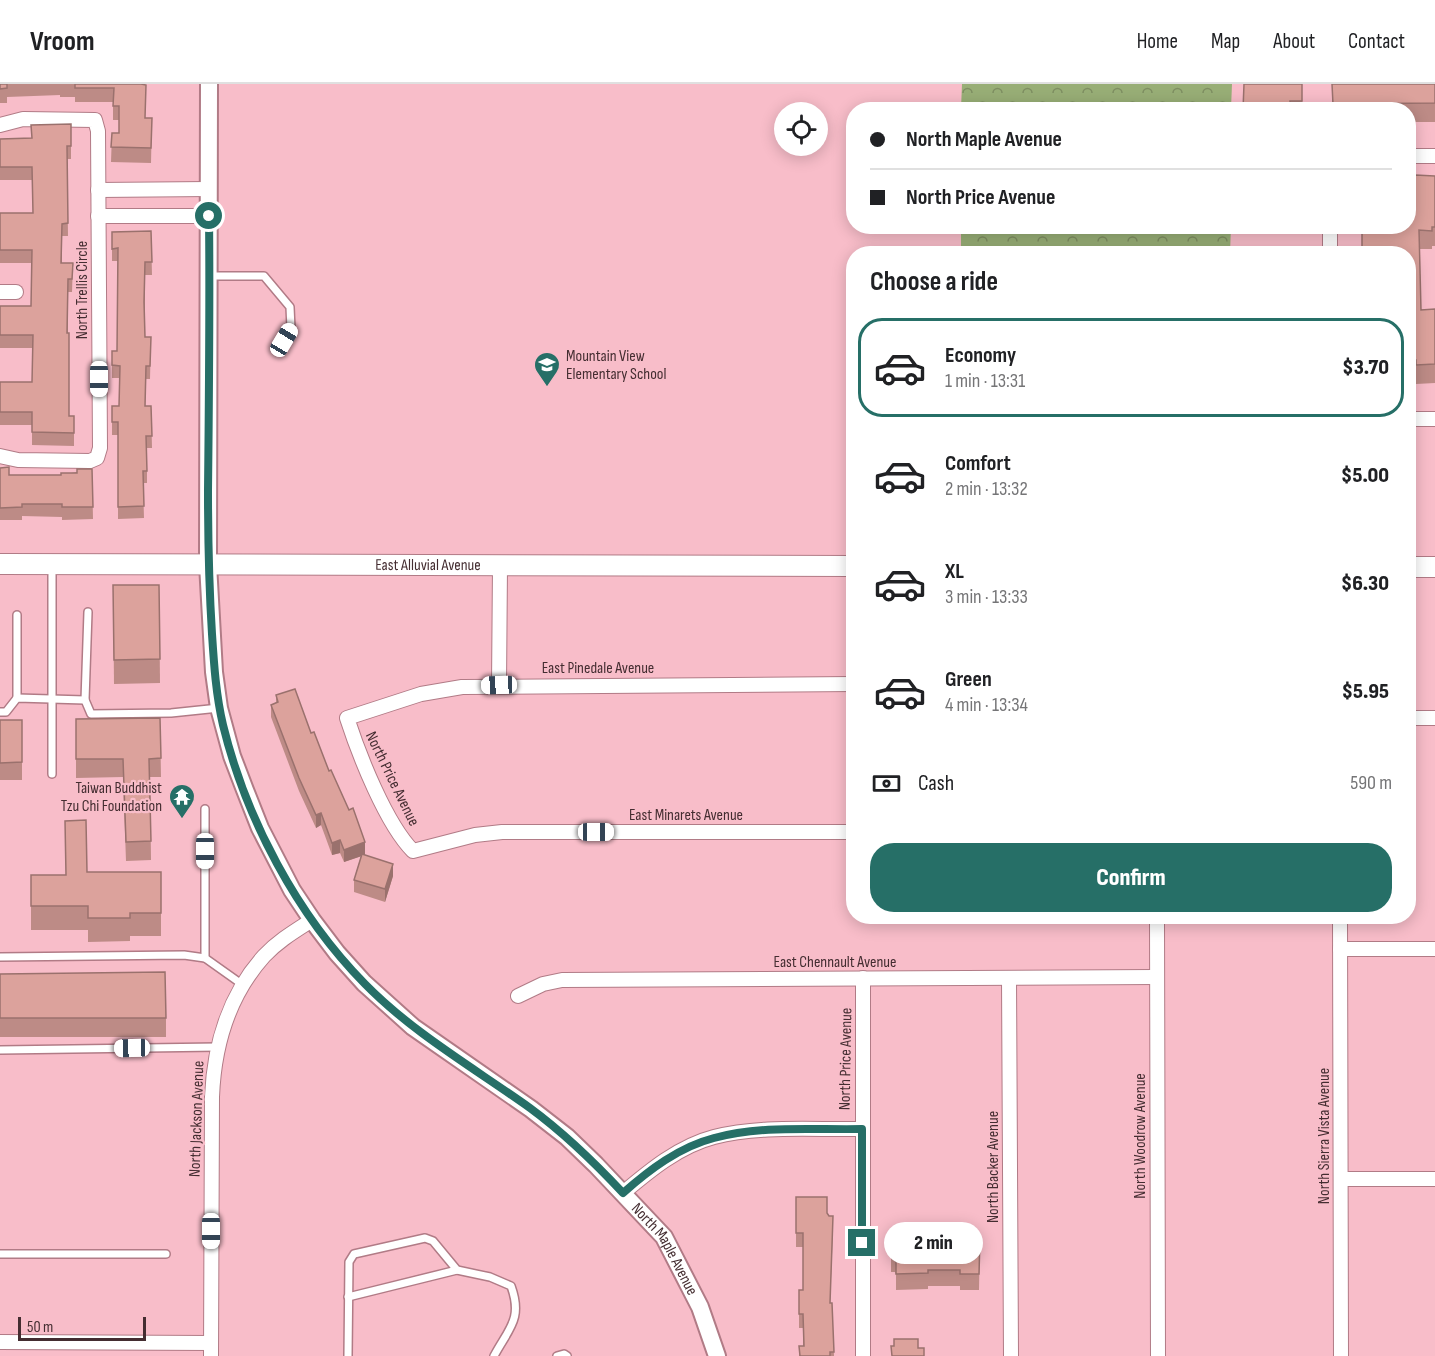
<!DOCTYPE html>
<meta charset="utf-8">
<style>
:root{--surface:#fff;--page:#f2f2f2;--text:#202124;--muted:#757577;--line:#e0e0e0;--accent:#266f67}
body{margin:0;font-family:"Sofia Sans Condensed",sans-serif;background:var(--page);color:var(--text);height:100vh;display:flex;flex-direction:column;font-size:22px;white-space:nowrap}
*{box-sizing:border-box;margin:0}
p{font-size:20px;color:var(--muted)}
.icon{flex:none;width:33px;height:33px;fill:none;stroke:currentColor;stroke-width:2;stroke-linecap:round;stroke-linejoin:round}
.map{position:relative;flex:1;overflow:hidden}
.details{position:absolute;left:846px;top:162px;width:570px;height:678px;display:flex;flex-direction:column;background:var(--surface);border-radius:24px;box-shadow:0 3px 15px #0003}
.details>*{flex:none}
.banner{position:absolute;left:846px;top:18px;width:570px;height:132px;border-radius:24px;box-shadow:0 3px 15px #0003;display:grid;align-content:center;height:132px;padding:0 24px;background:var(--surface)}
.controls{position:absolute;left:774px;top:18px;display:grid;gap:12px}
.controls a{display:grid;place-items:center;width:54px;height:54px;border-radius:50%;background:var(--surface);box-shadow:0 3px 15px #0003;font-size:30px}
.scale{position:absolute;left:18px;bottom:15px;width:128px;box-sizing:border-box;padding-left:6px;border:3px solid #442d31;border-top:0;font-size:16px;line-height:21px;white-space:nowrap;color:#442d31;-webkit-text-stroke:4px #f8bdc9;paint-order:stroke}
.end{position:absolute;width:27px;height:27px;margin:-14px;border:8px solid #266f67;background:#fff;box-shadow:0 0 0 3px #fff}
.from{border-radius:50%}
.bubble{position:absolute;height:42px;border-radius:21px;background:var(--surface);box-shadow:0 3px 15px #0003;font-size:20px;font-weight:800;line-height:42px;text-align:center}
.car{position:absolute;width:18px;height:36px;margin:-18px -9px;border-radius:8px;box-shadow:0 0 4px 2px #0007;background:linear-gradient(#fff 24%,#345 0 40%,#fff 0 76%,#345 0 86%,#fff 0)}
.banner b{display:flex;align-items:center;gap:21px;height:57px;font-size:22px}
.banner b+b{border-top:2px solid var(--line)}
.banner i{width:15px;height:15px;background:var(--text)}
ul{padding:0;list-style:none}
li{display:flex;align-items:center;gap:18px;height:99px;margin:0 12px 9px;padding:0 12px;border:3px solid transparent;border-radius:24px}
li div{flex:1}
li b{display:block;font-size:22px}
li em{font-style:normal;font-weight:800}
li.on{border-color:var(--accent)}
li>.icon{width:54px;height:54px;stroke-width:1.5}
h2{padding:0 24px;font-size:27px;line-height:72px}
.pay{display:flex;align-items:center;gap:15px;height:66px;padding:0 24px;font-size:22px}
.pay p{margin-inline-start:auto}
.action{display:flex;gap:12px;margin-top:auto;padding:12px 24px}
.action a{flex:1;height:69px;border-radius:24px;background:var(--accent);color:#fff;font-size:24px;font-weight:800;line-height:69px;text-align:center}
header{display:flex;align-items:center;gap:36px;box-sizing:border-box;height:84px;padding:0 30px;background:var(--surface);border-bottom:2px solid var(--line)}
header strong{font-size:28px}
nav{display:flex;gap:33px;margin-inline-start:auto;font-size:21px}
.map>svg:first-child{display:block}
.forest{fill:url(#forest-crowns)}
.lines{fill:none;stroke-linecap:round;stroke-linejoin:round}
.service-casing{stroke:#b17b86;stroke-width:10}
.minor-casing{stroke:#b17b86;stroke-width:16}
.tertiary-casing{stroke:#b17b86;stroke-width:20}
.secondary-casing{stroke:#b17b86;stroke-width:22}
.service{stroke:#fff;stroke-width:7}
.minor{stroke:#fff;stroke-width:14}
.tertiary{stroke:#fff;stroke-width:16}
.secondary{stroke:#fff;stroke-width:20}
.wall{fill:#bd8b86}
.shaded-wall{fill:#9a716d}
.building{fill:#dca29c;stroke:#9a716d;stroke-width:1.5}
.route{stroke:#266f67;stroke-width:8}
.labels{text-anchor:middle;dominant-baseline:central;stroke-width:4.5;stroke-linejoin:round;paint-order:stroke}
.street-label{font-size:16px;fill:#442d31;stroke:#f8bdc9}
.poi-label{font-size:16px;fill:#442d31;stroke:#f8bdc9;text-anchor:start}
</style>
<header>
<strong>Vroom</strong>
<nav><a>Home</a><a>Map</a><a>About</a><a>Contact</a></nav>
</header>
<div class="map">
<svg width="1435" height="1272" viewBox="0 0 1435 1272">
<defs>
<pattern id="forest-crowns" width="20" height="18" patternUnits="userSpaceOnUse" patternTransform="scale(1.5)"><rect width="20" height="18" fill="#98ae76"/><path d="M2 6a3 3 0 1 1 6 0M12 15a3 3 0 1 1 6 0" fill="none" stroke="#7e8e61"/></pattern>
</defs>
<rect width="100%" height="100%" fill="#f8bdc9"/>
<!-- forest -->
<g class="forest">
<polygon points="962,0 1232,0 1231,25 961,25"/>
<polygon points="961,143 1231,143 1230,169 961,169"/>
</g>
<g class="lines">
<defs>
<g id="service">
<polyline points="210,192 264,192 290,223 291,245 284,256"/>
<polyline points="52,483 52,690"/>
<polyline points="88,528 85,616 91,630 171,629 219,624"/>
<polyline points="17,531 17,614"/>
<polyline points="0,628 6,628 17,614 85,616"/>
<polyline points="205,725 205,874 243,901"/>
<polyline points="0,873 184,871 205,874"/>
<polyline points="0,966 218,963"/>
<polyline points="0,1170 166,1170"/>
<polyline points="348,1213 457,1186"/>
<path d="M348 1272 349 1178 354 1170 425 1154 433 1157 457 1186 490 1193 511 1202C523 1235 509 1244 494 1272"/>
<polyline points="557,1272 564,1270 567,1272"/>
</g>
<g id="minor">
<polyline points="0,41 23,35 95,36 98,47 100,364 97,374 90,377 18,376 0,372"/>
<polyline points="1408,72 1435,72"/>
<polyline points="98,106 209,105"/>
<polyline points="98,132 209,132"/>
<polyline points="1330,142 1330,170"/>
<polyline points="0,208 16,208"/>
<polyline points="1408,335 1435,335"/>
<path d="M854 600 462 603 421 610 347 634C359 671 386 740 413 767L475 751 502 748H854"/>
<polyline points="499,601 500,482"/>
<polyline points="1408,634 1435,634"/>
<polyline points="1157,832 1158,1272"/>
<polyline points="1340,832 1341,1272"/>
<polyline points="1340,865 1435,865"/>
<polyline points="1009,894 1011,1272"/>
<polyline points="518,912 543,900 562,896 1156,893"/>
<polyline points="1341,1095 1435,1095"/>
<path d="M623 1109C649 1087 679 1062 714 1053 761 1041 813 1046 862 1045"/>
<polyline points="0,1258 211,1259"/>
<path d="M211 1272 212 1013C214 962 229 911 264 872 278 857 295 847 312 836"/>
<polyline points="863,1272 863,894"/>
</g>
<g id="tertiary">
<path id="s1" d="M209 0 208 480 214 588 219 624 232 672 245 706 260 744 292 806 312 836 337 869 364 899 413 943 531 1025 567 1053 596 1081 664 1153 700 1223 717 1272"/>
</g>
<g id="secondary">
<path id="s2" d="M0 480 854 482"/>
<polyline points="1408,483 1435,483"/>
</g>
</defs>
<!-- service casing -->
<use href="#service" class="service-casing"/>
<!-- minor casing -->
<use href="#minor" class="minor-casing"/>
<!-- tertiary casing -->
<use href="#tertiary" class="tertiary-casing"/>
<!-- secondary casing -->
<use href="#secondary" class="secondary-casing"/>
<!-- service -->
<use href="#service" class="service"/>
<!-- minor -->
<use href="#minor" class="minor"/>
<!-- tertiary -->
<use href="#tertiary" class="tertiary"/>
<!-- secondary -->
<use href="#secondary" class="secondary"/>
</g>
<!-- wall -->
<g class="wall">
<polygon points="0,0 141,0 145,34 152,34 151,79 111,78 112,49 119,49 119,36 113,36 113,18 75,18 75,13 60,13 60,11 7,13 7,19 0,19"/>
<polygon points="1302,0 1302,26 1243,26"/>
<polygon points="1332,0 1435,0 1435,38 1408,38 1408,26 1332,26"/>
<polygon points="71,40 71,75 67,75 68,152 62,152 62,179 73,179 72,208 68,208 68,249 69,332 74,332 74,362 32,361 32,341 0,341 0,298 32,298 33,264 0,264 0,222 31,222 31,179 0,179 0,129 33,129 32,96 0,96 0,55 31,54"/>
<polygon points="1435,92 1435,162 1432,162 1432,165 1419,165 1421,226 1435,225 1435,299 1416,300 1416,295 1408,295 1408,170 1415,99"/>
<polygon points="151,147 152,191 145,191 145,253 151,253 150,295 146,295 145,322 151,322 152,364 147,364 147,399 143,399 144,434 118,435 118,351 112,351 112,322 119,322 119,294 112,294 112,267 117,267 118,177 112,177 112,148"/>
<polygon points="0,384 9,391 61,391 92,385 93,435 62,436 62,433 22,432 22,436 0,436"/>
<polygon points="113,501 159,501 160,599 114,600"/>
<polygon points="276,611 311,649 365,771 364,771 393,792 385,818 354,808 354,796 361,772 344,778 340,769 332,771 321,741 316,744 299,707 271,633 271,621 276,619"/>
<polygon points="160,634 161,693 150,693 151,776 126,777 123,693 76,694 76,635"/>
<rect x="0" y="636" width="22" height="60"/>
<polygon points="65,737 87,788 161,788 161,852 130,852 130,857 88,858 88,846 31,846 31,791 66,791"/>
<polygon points="0,890 166,934 166,953 0,953"/>
<polygon points="796,1113 827,1129 833,1147 830,1219 832,1219 834,1272 799,1272 803,1262 803,1244 799,1244 799,1206 803,1206 803,1163 796,1163"/>
<polygon points="891,1149 918,1156 980,1154 979,1206 960,1206 960,1202 928,1202 928,1205 896,1206 896,1191 895,1188 891,1188"/>
</g>
<!-- shaded-wall -->
<g class="shaded-wall">
<polygon points="321,729 321,741 316,744 316,731"/>
<polygon points="340,756 340,769 332,771 332,759"/>
<polygon points="365,758 365,771 344,778 344,766"/>
<polygon points="393,780 393,792 385,818 385,805"/>
</g>
<!-- building -->
<g class="building">
<polygon points="0,0 7,0 7,4 0,5"/>
<polygon points="75,0 141,0 146,1 145,34 152,34 151,64 111,63 112,49 119,49 119,22 113,22 114,4 75,4"/>
<polygon points="1244,0 1302,0 1302,17 1290,17 1290,19 1285,19 1285,26 1243,26"/>
<polygon points="1332,0 1435,0 1435,19 1333,20"/>
<polygon points="71,40 71,62 67,62 68,139 62,140 61,179 73,179 72,195 68,195 67,249 69,249 69,332 74,332 74,349 32,348 32,328 0,328 0,298 32,298 33,251 0,251 0,222 31,222 32,166 0,166 0,129 33,129 32,83 0,83 0,55 32,54 31,41"/>
<polygon points="1415,91 1435,92 1435,143 1432,143 1432,147 1419,146 1421,226 1435,225 1435,280 1416,281 1416,276 1408,276 1408,170 1362,170 1362,142 1408,142 1408,99 1415,99"/>
<polygon points="151,147 152,178 145,178 144,218 145,253 151,253 150,282 146,282 145,322 151,322 152,352 146,352 147,387 143,387 144,422 118,423 118,338 112,338 112,322 119,322 120,282 112,281 112,267 117,267 118,164 112,165 112,148"/>
<polygon points="9,383 9,391 61,391 61,389 77,389 77,385 92,385 93,423 62,423 62,420 22,420 22,423 0,424 0,384"/>
<polygon points="113,501 159,501 160,575 114,576"/>
<polygon points="295,605 311,649 314,648 329,687 331,686 349,726 353,724 365,758 344,766 340,756 332,759 321,729 316,731 299,694 271,621 278,618 276,611"/>
<polygon points="160,634 161,674 149,675 151,757 126,758 123,675 76,675 76,635"/>
<polygon points="0,636 22,636 22,678 0,679"/>
<polygon points="86,736 87,788 161,788 161,829 130,829 130,834 88,834 88,822 31,822 31,791 66,791 65,737"/>
<polygon points="362,770 393,780 385,805 354,796"/>
<polygon points="165,888 166,934 0,934 0,890"/>
<polygon points="796,1113 827,1113 827,1129 829,1132 833,1132 830,1219 832,1219 834,1268 830,1268 830,1272 800,1272 799,1262 804,1262 803,1230 799,1230 799,1206 803,1206 803,1149 796,1149"/>
<polygon points="891,1149 918,1149 918,1156 950,1155 950,1153 980,1154 979,1190 960,1190 960,1186 928,1186 928,1189 896,1190 896,1175 895,1172 891,1172"/>
<polygon points="894,1255 918,1255 918,1264 924,1264 924,1272 892,1272 891,1262 894,1262"/>
</g>
<g class="lines">
<!-- route -->
<path class="route" d="M209 132C210 223 209 315 208 407 208 455 209 502 212 550 214 581 216 611 223 641 246 735 297 831 365 900 413 949 474 984 530 1024 564 1049 594 1078 623 1109 649 1086 679 1063 714 1054 761 1041 813 1046 862 1045V1159"/>
</g>
<!-- icons -->
<defs>
<symbol id="school-pin" viewBox="-11 -11 22 30"><path d="M0 17L-7.5 6A9.5 9.5 0 1 1 7.5 6Z" fill="#266f67" stroke="#f8bdc9"/><path d="M0-5L7-2L0 1L-7-2ZM-4 1L0 2.5L4 1V4Q0 6-4 4Z" fill="#fff"/></symbol>
<symbol id="temple-pin" viewBox="-11 -11 22 30"><path d="M0 17L-7.5 6A9.5 9.5 0 1 1 7.5 6Z" fill="#266f67" stroke="#f8bdc9"/><path d="M0-6L5-2H3V0L6.5 2.5H4V6H1.5V3h-3V6H-4V2.5H-6.5L-3 0V-2H-5Z" fill="#fff"/></symbol>
</defs>
<g fill-rule="evenodd">
<use href="#school-pin" x="532" y="266" width="30" height="40"/>
<use href="#temple-pin" x="167" y="698" width="30" height="40"/>
</g>
<g class="labels">
<!-- street labels -->
<g class="street-label">
<text transform="translate(82 206) rotate(-90)">North Trellis Circle</text>
<text stroke="none"><textPath href="#s2" startOffset="428">East Alluvial Avenue</textPath></text>
<text x="598" y="584">East Pinedale Avenue</text>
<text transform="translate(392 695) rotate(64)">North Price Avenue</text>
<text x="686" y="731">East Minarets Avenue</text>
<text x="835" y="878">East Chennault Avenue</text>
<text transform="translate(846 975) rotate(-89)">North Price Avenue</text>
<text transform="translate(197 1035) rotate(-88)">North Jackson Avenue</text>
<text transform="translate(1140 1052) rotate(-90)">North Woodrow Avenue</text>
<text transform="translate(1324 1052) rotate(-90)">North Sierra Vista Avenue</text>
<text transform="translate(993 1083) rotate(-90)">North Backer Avenue</text>
<text stroke="none"><textPath href="#s1" startOffset="1344">North Maple Avenue</textPath></text>
</g>
<!-- poi labels -->
<g class="poi-label">
<text x="566" y="272">Mountain View<tspan x="566" dy="18">Elementary School</tspan></text>
<text x="162" y="704" text-anchor="end">Taiwan Buddhist<tspan x="162" dy="18">Tzu Chi Foundation</tspan></text>
</g>
</g>
</svg>
<div class="controls">
<a><svg class="icon" aria-label="locate" viewBox="0 0 24 24"><circle cx="12" cy="12" r="6"/><path d="M12 2v4M12 18v4M2 12h4M18 12h4"/></svg></a>
</div>
<div class="scale">50 m</div>
<i class="end from" style="left:209px;top:132px"></i>
<i class="end" style="left:862px;top:1159px"></i>
<div class="bubble" style="left:884px;top:1138px;width:99px">2 min</div>
<i class="car" style="left:284px;top:256px;rotate:31deg"></i>
<i class="car" style="left:99px;top:295px;rotate:180deg"></i>
<i class="car" style="left:499px;top:601px;rotate:268deg"></i>
<i class="car" style="left:596px;top:748px;rotate:90deg"></i>
<i class="car" style="left:205px;top:767px;rotate:180deg"></i>
<i class="car" style="left:132px;top:964px;rotate:269deg"></i>
<i class="car" style="left:211px;top:1147px;rotate:180deg"></i>
<div class="banner">
<b><i class="from"></i>North Maple Avenue</b>
<b><i></i>North Price Avenue</b>
</div>
<section class="details">
<h2>Choose a ride</h2>
<ul>
<li class="on"><svg class="icon" aria-label="car" viewBox="0 0 24 24"><path d="M5 17H2v-5l4-1 3-4h7l3 4 3 1v5h-3M9 17h6M6 11h13"/><circle cx="7" cy="17" r="2"/><circle cx="17" cy="17" r="2"/></svg><div><b>Economy</b><p>1 min · 13:31</p></div><em>$3.70</em></li>
<li><svg class="icon" aria-label="car" viewBox="0 0 24 24"><path d="M5 17H2v-5l4-1 3-4h7l3 4 3 1v5h-3M9 17h6M6 11h13"/><circle cx="7" cy="17" r="2"/><circle cx="17" cy="17" r="2"/></svg><div><b>Comfort</b><p>2 min · 13:32</p></div><em>$5.00</em></li>
<li><svg class="icon" aria-label="car" viewBox="0 0 24 24"><path d="M5 17H2v-5l4-1 3-4h7l3 4 3 1v5h-3M9 17h6M6 11h13"/><circle cx="7" cy="17" r="2"/><circle cx="17" cy="17" r="2"/></svg><div><b>XL</b><p>3 min · 13:33</p></div><em>$6.30</em></li>
<li><svg class="icon" aria-label="car" viewBox="0 0 24 24"><path d="M5 17H2v-5l4-1 3-4h7l3 4 3 1v5h-3M9 17h6M6 11h13"/><circle cx="7" cy="17" r="2"/><circle cx="17" cy="17" r="2"/></svg><div><b>Green</b><p>4 min · 13:34</p></div><em>$5.95</em></li>
</ul>
<div class="pay"><svg class="icon" aria-label="cash" viewBox="0 0 24 24"><path d="M3 7h18v10H3z"/><circle cx="12" cy="12" r="2"/></svg>Cash<p>590 m</p></div>
<div class="action"><a>Confirm</a></div>
</section>
</div>
